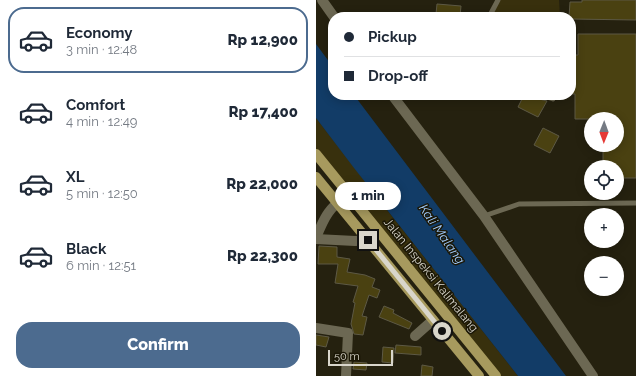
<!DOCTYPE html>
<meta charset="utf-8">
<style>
:root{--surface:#fff;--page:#f6f6f7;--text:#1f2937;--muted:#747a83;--line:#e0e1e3;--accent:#4c6b8f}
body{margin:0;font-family:Raleway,sans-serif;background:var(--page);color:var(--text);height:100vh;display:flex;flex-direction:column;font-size:15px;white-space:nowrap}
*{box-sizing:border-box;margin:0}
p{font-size:13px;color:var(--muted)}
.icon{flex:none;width:22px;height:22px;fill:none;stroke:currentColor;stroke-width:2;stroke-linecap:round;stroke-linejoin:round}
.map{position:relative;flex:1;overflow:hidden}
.side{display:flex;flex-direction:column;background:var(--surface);width:316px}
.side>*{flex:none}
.top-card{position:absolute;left:12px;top:12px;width:248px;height:88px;border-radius:16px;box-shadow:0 2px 10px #0003;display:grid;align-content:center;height:88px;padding:0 16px;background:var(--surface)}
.needle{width:26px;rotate:181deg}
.buttons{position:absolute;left:268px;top:112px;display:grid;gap:8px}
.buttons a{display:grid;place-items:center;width:40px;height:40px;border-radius:50%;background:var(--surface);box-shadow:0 2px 10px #0003;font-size:20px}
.scale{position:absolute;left:12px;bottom:10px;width:65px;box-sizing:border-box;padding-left:4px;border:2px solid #d9d6cb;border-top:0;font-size:11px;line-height:14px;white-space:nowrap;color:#d9d6cb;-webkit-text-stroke:3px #1b1706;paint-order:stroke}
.end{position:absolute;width:18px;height:18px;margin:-9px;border:5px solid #d9d6cb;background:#111;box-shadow:0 0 0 2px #111}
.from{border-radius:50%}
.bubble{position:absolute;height:28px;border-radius:14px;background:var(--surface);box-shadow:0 2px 10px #0003;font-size:13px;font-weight:800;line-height:28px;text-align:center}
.top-card b{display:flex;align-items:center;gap:14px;height:38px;font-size:15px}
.top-card b+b{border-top:1px solid var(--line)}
.top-card i{width:10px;height:10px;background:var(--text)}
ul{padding:7px 0 0;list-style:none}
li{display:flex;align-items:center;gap:12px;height:66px;margin:0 8px 6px;padding:0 8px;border:2px solid transparent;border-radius:16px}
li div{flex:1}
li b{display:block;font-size:15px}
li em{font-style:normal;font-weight:800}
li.current{border-color:var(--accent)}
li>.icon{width:36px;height:36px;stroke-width:1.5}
.cta{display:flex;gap:8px;margin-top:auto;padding:8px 16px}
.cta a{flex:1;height:46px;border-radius:16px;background:var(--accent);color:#fff;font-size:16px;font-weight:800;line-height:46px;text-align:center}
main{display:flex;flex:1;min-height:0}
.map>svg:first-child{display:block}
.green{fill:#38300d}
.water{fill:#123c67}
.building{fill:#4a4111;stroke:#5d5945}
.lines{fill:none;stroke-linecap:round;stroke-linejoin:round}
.service{stroke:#6c6853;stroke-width:5}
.minor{stroke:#6c6853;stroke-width:10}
.primary{stroke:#a79a5e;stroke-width:10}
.route{stroke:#d9d6cb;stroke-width:5}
.labels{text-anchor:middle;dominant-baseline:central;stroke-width:3;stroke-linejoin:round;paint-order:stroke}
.street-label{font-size:12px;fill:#d9d6cb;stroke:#1b1706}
.water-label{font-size:13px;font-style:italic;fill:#a1ccfe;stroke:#1b1706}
</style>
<main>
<section class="side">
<ul>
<li class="current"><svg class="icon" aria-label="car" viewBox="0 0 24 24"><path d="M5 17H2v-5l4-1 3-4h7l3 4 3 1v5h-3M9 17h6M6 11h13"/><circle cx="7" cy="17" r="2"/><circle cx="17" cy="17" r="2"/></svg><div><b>Economy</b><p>3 min · 12:48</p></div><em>Rp 12,900</em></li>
<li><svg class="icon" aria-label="car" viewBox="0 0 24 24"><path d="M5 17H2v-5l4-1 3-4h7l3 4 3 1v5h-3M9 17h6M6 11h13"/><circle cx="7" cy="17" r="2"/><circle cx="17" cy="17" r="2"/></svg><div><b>Comfort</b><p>4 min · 12:49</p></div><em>Rp 17,400</em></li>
<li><svg class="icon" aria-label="car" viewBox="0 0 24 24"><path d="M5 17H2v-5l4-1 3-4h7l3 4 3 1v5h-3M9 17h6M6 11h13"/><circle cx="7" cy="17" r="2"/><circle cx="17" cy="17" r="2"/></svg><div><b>XL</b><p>5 min · 12:50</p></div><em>Rp 22,000</em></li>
<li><svg class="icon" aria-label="car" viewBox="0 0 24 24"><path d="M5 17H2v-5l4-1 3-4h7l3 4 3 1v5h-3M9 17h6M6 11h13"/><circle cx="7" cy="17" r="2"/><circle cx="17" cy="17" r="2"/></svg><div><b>Black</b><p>6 min · 12:51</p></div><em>Rp 22,300</em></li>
</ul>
<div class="cta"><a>Confirm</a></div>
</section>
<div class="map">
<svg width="320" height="376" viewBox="0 0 320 376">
<rect width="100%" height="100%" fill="#25210f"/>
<!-- green -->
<g class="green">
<polygon points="181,0 243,0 244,17 174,17"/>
<polygon points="0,118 78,219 202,376 180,376 0,154"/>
</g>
<!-- water -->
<polygon class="water" points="0,44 17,67 17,95 38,95 250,376 202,376 38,168 0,118"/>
<!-- building -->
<g class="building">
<polygon points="266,0 320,0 320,20 255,19 255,17 253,17 254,2 266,2"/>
<polygon points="121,4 145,6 144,16 120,14"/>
<polygon points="262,34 320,34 320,178 301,178 301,167 287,167 287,145 301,145 301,119 259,119 259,94 255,94 255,55 262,55"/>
<polygon points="208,95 221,95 223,99 231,101 222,117 202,107"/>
<polygon points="227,128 243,136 234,153 218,145"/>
<polygon points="3,246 21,247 21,257 34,259 31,272 49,275 59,279 56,287 64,290 61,298 53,295 46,316 51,317 47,335 38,334 35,324 39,303 37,302 42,286 19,283 22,264 2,264"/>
<polygon points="68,306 78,310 77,313 96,323 93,329 63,317"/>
<polygon points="0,335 13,337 10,347 0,345"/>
<polygon points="80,345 105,347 105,355 79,353"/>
<polygon points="67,347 78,348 77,363 66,362"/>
<polygon points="38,362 51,363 50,370 37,369"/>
<polygon points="106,365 117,367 116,376 105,376"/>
</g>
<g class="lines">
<!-- service -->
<g class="service">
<polyline points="173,17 182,0"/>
<polyline points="225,95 237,99"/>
<polyline points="168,216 203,204 320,203"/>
</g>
<!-- minor -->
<g class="minor">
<polyline points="6,0 18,17"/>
<polyline points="76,95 168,216 277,376"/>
<path d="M0 238C9 215 13 209 32 193"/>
<polyline points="0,239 39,241 52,240"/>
<polyline points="0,328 32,333 30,376"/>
<polyline points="99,336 117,320"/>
</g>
<!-- primary -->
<g class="primary">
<polyline points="0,154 180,376"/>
<polyline points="0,177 163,376"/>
</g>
</g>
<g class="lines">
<!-- route -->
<polyline class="route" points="52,240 126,331"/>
</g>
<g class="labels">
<!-- street labels -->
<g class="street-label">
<text transform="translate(115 275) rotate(51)">Jalan Inspeksi Kalimalang</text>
</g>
<!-- water labels -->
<g class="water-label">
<text transform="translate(126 234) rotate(55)">Kali Malang</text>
</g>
</g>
</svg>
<div class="buttons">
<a><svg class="needle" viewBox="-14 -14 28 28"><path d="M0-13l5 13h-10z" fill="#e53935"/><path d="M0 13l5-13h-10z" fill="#747a83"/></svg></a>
<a><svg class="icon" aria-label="locate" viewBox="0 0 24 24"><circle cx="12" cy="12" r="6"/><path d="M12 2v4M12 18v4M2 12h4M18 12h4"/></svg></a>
<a>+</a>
<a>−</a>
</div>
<div class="scale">50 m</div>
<i class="end from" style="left:126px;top:331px"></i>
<i class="end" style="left:52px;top:240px"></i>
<div class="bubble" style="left:19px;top:182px;width:66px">1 min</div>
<div class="top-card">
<b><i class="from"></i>Pickup</b>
<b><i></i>Drop-off</b>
</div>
</div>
</main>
